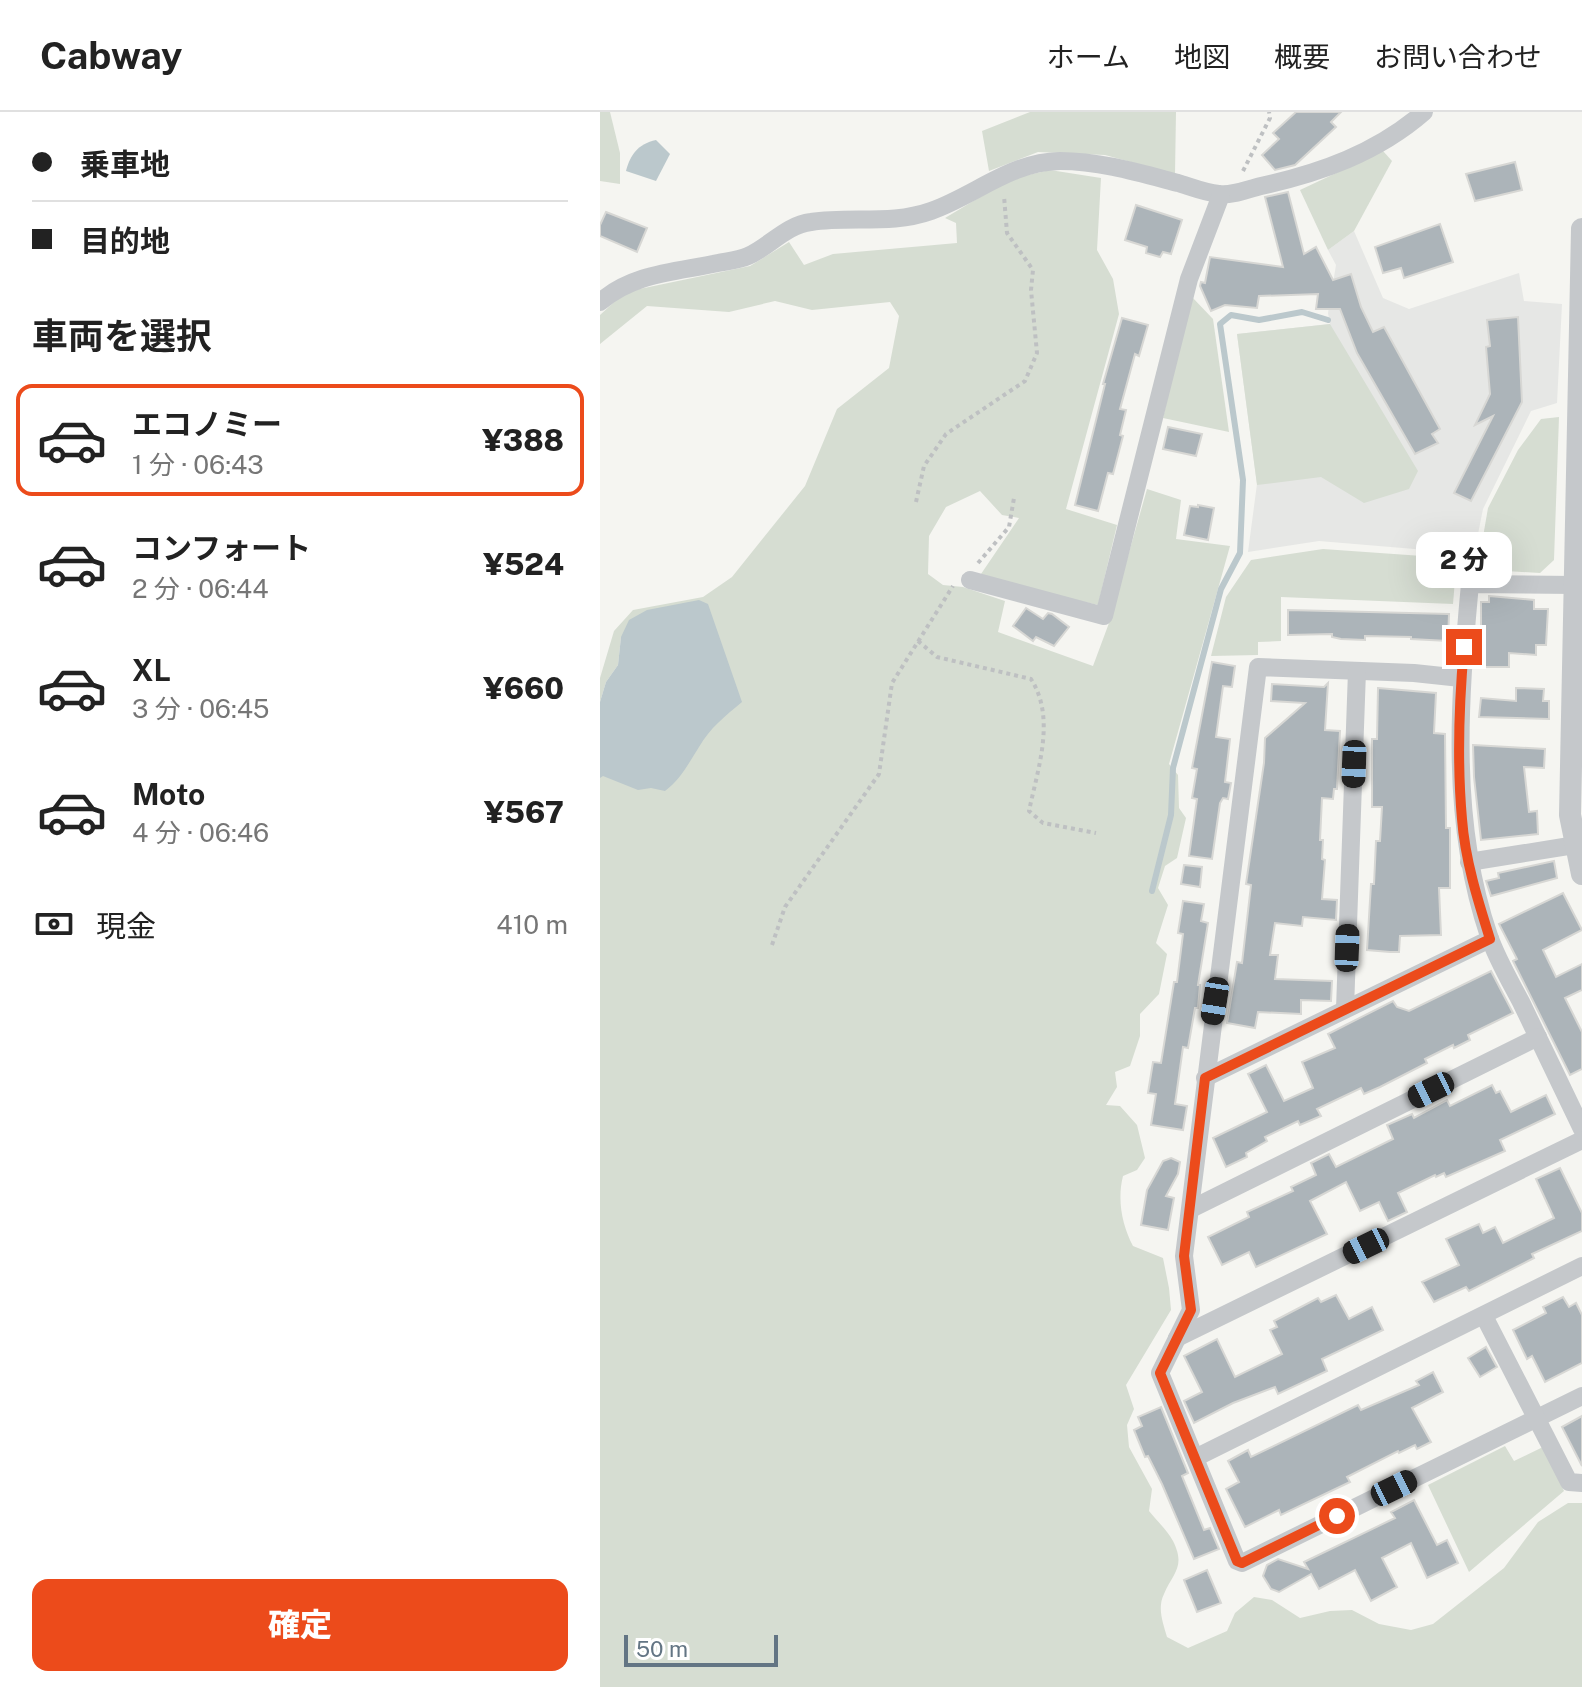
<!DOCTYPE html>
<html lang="ja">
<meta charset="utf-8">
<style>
:root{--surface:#fff;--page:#f6f6f6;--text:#222;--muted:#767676;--line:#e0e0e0;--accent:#ec4b1b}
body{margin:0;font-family:"Public Sans","Noto Sans JP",sans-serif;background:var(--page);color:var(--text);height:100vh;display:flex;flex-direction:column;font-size:30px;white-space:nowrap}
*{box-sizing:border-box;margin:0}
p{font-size:26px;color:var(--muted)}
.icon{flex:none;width:44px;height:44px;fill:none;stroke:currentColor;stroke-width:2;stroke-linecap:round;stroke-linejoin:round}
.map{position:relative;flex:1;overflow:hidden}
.drawer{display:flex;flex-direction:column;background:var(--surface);width:600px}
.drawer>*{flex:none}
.hud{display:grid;align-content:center;height:176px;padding:0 32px;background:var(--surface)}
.scale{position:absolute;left:24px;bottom:20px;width:154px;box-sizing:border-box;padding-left:8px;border:4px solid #637584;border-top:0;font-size:22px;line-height:28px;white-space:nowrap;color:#637584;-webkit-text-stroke:6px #fff;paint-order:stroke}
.end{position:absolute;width:36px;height:36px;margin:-18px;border:10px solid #ec4b1b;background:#fff;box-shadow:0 0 0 4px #fff}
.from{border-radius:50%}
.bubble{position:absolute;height:56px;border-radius:16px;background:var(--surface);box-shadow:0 8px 32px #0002;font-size:26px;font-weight:800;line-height:56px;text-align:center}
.car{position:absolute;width:24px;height:48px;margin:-24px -12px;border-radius:10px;box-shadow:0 0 6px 2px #0007;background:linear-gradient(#222 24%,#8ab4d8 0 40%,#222 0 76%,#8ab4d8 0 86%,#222 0)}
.hud b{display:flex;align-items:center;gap:28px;height:76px;font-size:30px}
.hud b+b{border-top:2px solid var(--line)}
.hud i{width:20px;height:20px;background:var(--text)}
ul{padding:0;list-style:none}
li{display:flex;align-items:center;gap:24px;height:112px;margin:0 16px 12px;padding:0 16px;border:4px solid transparent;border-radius:16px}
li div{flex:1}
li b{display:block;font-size:30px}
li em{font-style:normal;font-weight:800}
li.current{border-color:var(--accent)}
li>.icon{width:72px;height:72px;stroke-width:1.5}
h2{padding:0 32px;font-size:36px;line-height:96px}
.pay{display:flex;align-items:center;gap:20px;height:88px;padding:0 32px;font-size:30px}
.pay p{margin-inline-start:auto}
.primary-button{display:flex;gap:16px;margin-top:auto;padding:16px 32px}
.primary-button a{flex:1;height:92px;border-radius:16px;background:var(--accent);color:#fff;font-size:32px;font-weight:800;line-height:92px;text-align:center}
header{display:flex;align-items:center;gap:48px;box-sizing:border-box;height:112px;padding:0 40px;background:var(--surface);border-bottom:2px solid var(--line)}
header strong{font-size:38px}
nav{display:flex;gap:44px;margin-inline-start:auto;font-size:28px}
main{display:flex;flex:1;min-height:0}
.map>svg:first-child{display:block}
.built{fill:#e6e7e5}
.green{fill:#d6ddd2}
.water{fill:#bbc8cc}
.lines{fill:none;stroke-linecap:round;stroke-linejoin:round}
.stream{stroke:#bbc8cc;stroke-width:6}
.building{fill:#acb4b9;stroke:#d7d7d4;stroke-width:2}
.path{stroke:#bec0c2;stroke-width:4;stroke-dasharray:4 4;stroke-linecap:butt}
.minor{stroke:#c5c8cb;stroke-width:18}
.tertiary{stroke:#c5c8cb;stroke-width:22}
.route{stroke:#ec4b1b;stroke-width:10}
</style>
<header>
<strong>Cabway</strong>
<nav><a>ホーム</a><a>地図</a><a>概要</a><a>お問い合わせ</a></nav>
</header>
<main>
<section class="drawer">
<div class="hud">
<b><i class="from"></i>乗車地</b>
<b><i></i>目的地</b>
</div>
<h2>車両を選択</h2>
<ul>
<li class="current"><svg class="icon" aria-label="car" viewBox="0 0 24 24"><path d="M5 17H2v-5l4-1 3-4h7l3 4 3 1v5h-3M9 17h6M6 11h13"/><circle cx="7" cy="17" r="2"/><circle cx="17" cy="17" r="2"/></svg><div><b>エコノミー</b><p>1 分 · 06:43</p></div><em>¥388</em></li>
<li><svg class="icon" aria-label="car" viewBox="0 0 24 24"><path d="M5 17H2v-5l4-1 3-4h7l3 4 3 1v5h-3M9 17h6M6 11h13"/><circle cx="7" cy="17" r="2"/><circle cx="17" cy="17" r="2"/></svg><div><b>コンフォート</b><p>2 分 · 06:44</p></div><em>¥524</em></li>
<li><svg class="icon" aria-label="car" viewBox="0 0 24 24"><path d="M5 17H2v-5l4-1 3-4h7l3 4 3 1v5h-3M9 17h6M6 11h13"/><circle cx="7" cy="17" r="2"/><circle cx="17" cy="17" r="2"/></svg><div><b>XL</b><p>3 分 · 06:45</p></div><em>¥660</em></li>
<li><svg class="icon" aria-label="car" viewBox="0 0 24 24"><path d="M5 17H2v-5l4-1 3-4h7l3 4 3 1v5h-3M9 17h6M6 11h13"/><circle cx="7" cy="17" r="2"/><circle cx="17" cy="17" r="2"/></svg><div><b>Moto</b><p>4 分 · 06:46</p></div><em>¥567</em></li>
</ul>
<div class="pay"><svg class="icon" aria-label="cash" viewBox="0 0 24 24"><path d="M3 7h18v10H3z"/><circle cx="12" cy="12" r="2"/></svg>現金<p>410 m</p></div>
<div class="primary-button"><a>確定</a></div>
</section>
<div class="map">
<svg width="982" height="1575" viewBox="0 0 982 1575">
<rect width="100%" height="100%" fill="#f5f5f1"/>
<!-- built -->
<polygon class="built" points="754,119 783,186 809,197 919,161 924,189 962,192 957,291 931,299 883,397 874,442 719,429 648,440 657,372 637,222 730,212 728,201 736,153 728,138"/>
<!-- green -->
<g class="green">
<polygon points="0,0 10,0 20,41 20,72 0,69"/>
<polygon points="430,0 576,0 575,62 505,43 438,40 389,59 382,19"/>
<polygon points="783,39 792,49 754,119 728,138 700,78"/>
<path d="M450 58 501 66 497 138 513 167 519 202 466 397 517 413 498 493 414 474 381 462 419 406 402 403 380 379 346 395 329 424 328 462 343 473 363 475 405 489 398 520 493 554 509 511 547 377 581 388 576 427 630 434 569 652 578 663 579 696 586 706 577 746 565 754 558 776 568 793 556 831 567 842 559 882 540 902V924L530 954 515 960 517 975 506 993 520 994 537 1013 545 1046 537 1058 523 1064C517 1088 522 1113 533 1134L563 1146 569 1176 571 1198 526 1273 534 1297 527 1313 529 1335 552 1377 549 1399C556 1408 567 1418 573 1429 586 1455 573 1461 564 1482 557 1496 563 1511 567 1525L588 1536 627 1519 635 1501 654 1485 672 1488 700 1506 730 1499 752 1498 779 1512 811 1518 833 1512 904 1456 938 1410 968 1391H982V1575H0V660H22L21 525 18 553 6 570 0 590V566L14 519 33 498 103 485 132 465 205 374 237 297 289 256 299 204 290 190 212 198 175 189 129 200 47 194 0 232V203L25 180 150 154 189 130 204 153 233 142 357 131 356 111 345 106 410 67Z"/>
<polygon points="591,184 613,207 629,320 563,306"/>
<polygon points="730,212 818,359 809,377 764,391 721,365 657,373 637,222"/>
<polygon points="959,305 954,448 940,461 856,456 853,492 681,485 681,529 658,530 658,543 611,544 626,485 651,448 723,437 879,448 888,396 918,338 941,307"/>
<polygon points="905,1334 914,1349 943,1335 964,1379 869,1460 828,1373"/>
</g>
<!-- water -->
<g class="water">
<path d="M56 28 70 42 56 69 26 59C30 43 38 32 56 28Z"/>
<path d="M99 488 108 492 142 590C125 604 110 616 99 635 88 652 81 667 65 679L51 676 38 678 3 664 0 666V590L6 570 18 553 21 525 29 508 47 498Z"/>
</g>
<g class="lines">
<!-- stream -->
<polyline class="stream" points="552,779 571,703 573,656 621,477 640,441 643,368 620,212 631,203 659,208 702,200 728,208"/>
</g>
<!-- building -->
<g class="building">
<polygon points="696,0 741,0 731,10 736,15 695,53 675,58 662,43 679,27 673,21"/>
<polygon points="915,50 922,78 875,89 866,62"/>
<polygon points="688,80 704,142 716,135 733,168 751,162 761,195 773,220 784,215 840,317 832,322 838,331 815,342 757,241 740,197 716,197 718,182 659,184 657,196 625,193 611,199 600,174 601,170 605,171 610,145 683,155 665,85"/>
<polygon points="536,93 582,108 571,142 563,140 560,145 546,141 547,135 525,128"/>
<polygon points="6,100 47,116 37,140 0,124 0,113"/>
<polygon points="840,112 853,150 804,166 801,156 783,161 775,135"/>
<polygon points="918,205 922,290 871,389 854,381 893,304 875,313 890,282 886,235 890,234 887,208"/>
<polygon points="522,206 548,213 539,244 535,242 520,297 526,298 520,323 523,324 513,362 508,361 498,399 475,393 505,272 503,272"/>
<polygon points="568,315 602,322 596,344 563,337"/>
<polygon points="598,393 614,396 608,428 584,423 590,394 598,395"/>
<polygon points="889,484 934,488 934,497 948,497 946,533 936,533 936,543 909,541 909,555 881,555 881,490 889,490"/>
<polygon points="426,496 443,507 448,501 452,502 469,515 454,534 436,525 433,529 413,514"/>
<polygon points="688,498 849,502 848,529 811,527 811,525 765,524 765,528 741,527 732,525 732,522 688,523"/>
<polygon points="612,550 635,554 632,575 623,574 616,625 630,627 625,670 631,671 628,687 623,686 620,691 612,747 589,744 597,687 592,686 597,657 592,656"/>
<polygon points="728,571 725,618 740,619 737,677 734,677 733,687 722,686 720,728 723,728 722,747 725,748 722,787 737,788 736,808 703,805 702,814 675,811 670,843 678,843 675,867 732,869 731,889 701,888 701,902 658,900 655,916 627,911 637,850 642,851 651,773 646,772 664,651 665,626 705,591 671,589 672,572 724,575"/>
<polygon points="778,576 836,581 834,621 845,622 846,716 850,716 850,776 839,776 841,823 800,824 799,840 790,840 767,838 771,772 774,772 776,729 780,729 782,695 772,695 772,627 777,627"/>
<polygon points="916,576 944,577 943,589 949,589 949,607 879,605 881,586 916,589"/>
<polygon points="873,633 945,637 944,656 924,655 929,700 937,699 938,722 881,728 874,665"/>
<polygon points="954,749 957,766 891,784 886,769 899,766 898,761"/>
<polygon points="584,753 602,755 600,775 581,772"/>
<polygon points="963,781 982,818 943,838 956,865 982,852 982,878 965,886 982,920 982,957 970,963 913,849 917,847 899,812"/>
<polygon points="583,789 604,792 601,809 608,811 598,873 600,873 598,896 595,896 588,936 583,935 575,992 587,994 583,1018 551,1013 556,982 548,981 553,950 561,951 574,870 577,870 583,822 578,821"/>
<polygon points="891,859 913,901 868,923 870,928 854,936 853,933 825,947 827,951 780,975 764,982 761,976 717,997 721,1004 700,1013 698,1009 665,1025 667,1029 646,1041 647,1045 626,1055 613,1026 667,1000 648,962 666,953 684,989 713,976 702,950 735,936 728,922 793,889 797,895 809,899"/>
<polygon points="892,973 896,981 900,979 911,1000 946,983 955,1002 900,1028 905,1039 846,1065 844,1061 836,1065 835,1063 798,1081 807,1100 788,1109 779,1090 760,1099 746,1070 710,1089 727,1122 656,1155 649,1140 622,1153 608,1125 649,1105 647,1100 693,1079 691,1075 716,1063 711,1051 729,1042 736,1055 793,1027 787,1013 812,1002 814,1006 847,988 850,994"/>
<polygon points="571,1046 580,1050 578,1062 566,1084 574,1086 568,1118 541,1113 547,1078 563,1049"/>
<polygon points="960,1056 982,1101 982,1119 932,1142 934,1146 869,1179 866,1175 834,1190 822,1170 859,1153 846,1127 879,1112 883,1121 895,1115 903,1131 954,1106 936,1067"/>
<polygon points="736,1183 749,1207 772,1195 783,1218 722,1247 727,1259 678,1282 675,1275 633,1291 594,1311 584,1289 602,1280 584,1244 617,1227 635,1265 682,1242 670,1218 677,1215 674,1209 718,1186 721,1190"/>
<polygon points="963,1185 969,1195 976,1191 982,1203 982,1251 945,1270 932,1244 927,1247 913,1218 946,1201 943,1195"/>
<polygon points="886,1235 897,1255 880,1265 868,1246"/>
<polygon points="833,1260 843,1280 812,1296 831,1330 817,1337 815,1333 799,1341 798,1339 747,1365 750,1370 681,1403 679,1398 645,1415 626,1377 639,1370 628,1349 648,1338 651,1345 758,1293 761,1298 819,1273 816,1269"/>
<polygon points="561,1295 588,1361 582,1364 604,1418 610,1416 619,1437 594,1447 562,1372 548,1344 545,1345 534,1318 542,1314 538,1305"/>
<polygon points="982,1304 982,1354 962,1315"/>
<polygon points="814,1388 837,1433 847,1428 858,1451 827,1466 811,1431 782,1446 797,1475 771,1489 755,1458 719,1477 711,1462 679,1480 671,1477 663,1464 667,1453 678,1447 708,1457 704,1450 795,1406 791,1400"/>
<polygon points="607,1458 621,1491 597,1500 584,1468"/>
</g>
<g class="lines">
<!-- path -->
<g class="path">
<polyline points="643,59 670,6 669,0"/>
<polyline points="316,390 324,354 346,322 425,269 437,241 431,178 433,158 407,121 404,84"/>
<polyline points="378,451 409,415 414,386"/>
<path d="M318 529 337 545 431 567C456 606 438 656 429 699L443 711 496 721"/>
<polyline points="172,833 185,795 279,662 292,571 353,474"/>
</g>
<!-- minor -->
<g class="minor">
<path d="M0 190C33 161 76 160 118 151 128 149 139 148 148 144 169 135 186 113 211 110 251 104 292 113 331 99 376 83 410 50 460 49 500 49 540 61 578 71 591 75 606 81 619 82 632 84 648 77 661 74 720 61 777 41 824 0"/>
<polyline points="370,468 504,504 589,167 621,83"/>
<path d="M975 473 870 472C859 590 850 710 889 824 897 847 910 869 921 890 941 932 962 975 982 1017"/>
<polyline points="861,566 814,561 658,555 584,1144 591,1198 560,1261 637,1449 642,1451 982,1284"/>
<polyline points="869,750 982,732"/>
<polyline points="745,897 757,559"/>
<polyline points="605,966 890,827"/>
<polyline points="591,1097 938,925"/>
<polyline points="884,1204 969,1370 982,1371"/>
<polyline points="577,1226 982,1028"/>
<polyline points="595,1346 982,1154"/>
</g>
<!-- tertiary -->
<polyline class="tertiary" points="982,117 970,703 982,762"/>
</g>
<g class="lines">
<!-- route -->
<path class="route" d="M737 1404 642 1451 637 1449 560 1261 591 1198 584 1144 605 966 890 827C878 789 865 748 862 707 857 651 859 591 864 535"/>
</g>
</svg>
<div class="scale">50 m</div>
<i class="end from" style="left:737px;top:1404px"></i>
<i class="end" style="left:864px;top:535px"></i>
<div class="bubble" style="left:816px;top:420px;width:96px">2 分</div>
<i class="car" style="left:754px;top:652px;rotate:182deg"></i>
<i class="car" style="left:747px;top:836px;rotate:2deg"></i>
<i class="car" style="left:615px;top:889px;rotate:189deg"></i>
<i class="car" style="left:831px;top:978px;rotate:244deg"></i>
<i class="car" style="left:766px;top:1134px;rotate:244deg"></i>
<i class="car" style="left:794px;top:1376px;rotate:64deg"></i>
</div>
</main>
